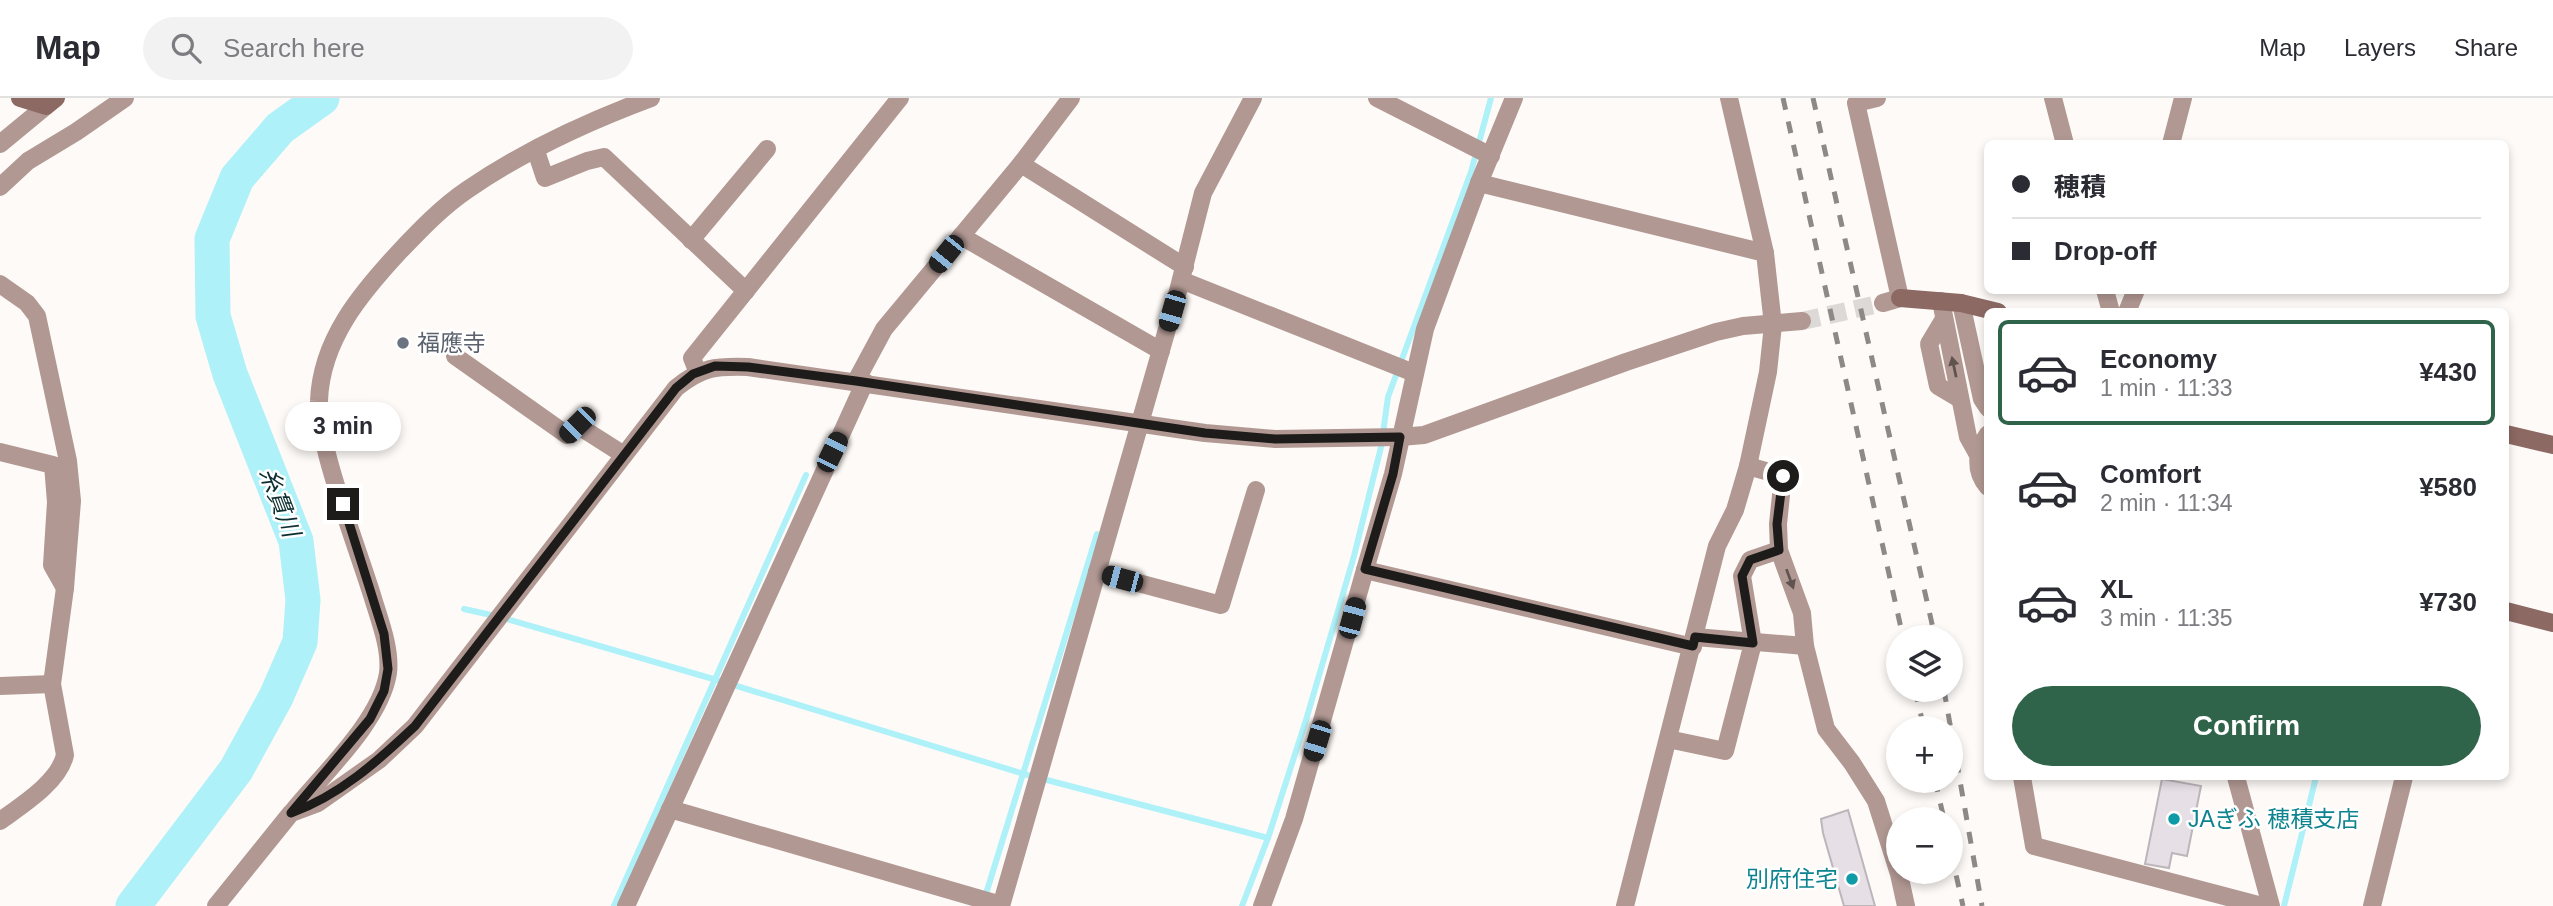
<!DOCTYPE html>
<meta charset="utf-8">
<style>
:root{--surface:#fff;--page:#f2f2f3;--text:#2b2b33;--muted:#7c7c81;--line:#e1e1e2;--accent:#30644a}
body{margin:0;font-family:Helvetica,"Noto Sans JP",sans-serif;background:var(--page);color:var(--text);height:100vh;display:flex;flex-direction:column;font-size:26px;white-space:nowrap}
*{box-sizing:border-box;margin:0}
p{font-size:23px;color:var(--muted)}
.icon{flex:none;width:38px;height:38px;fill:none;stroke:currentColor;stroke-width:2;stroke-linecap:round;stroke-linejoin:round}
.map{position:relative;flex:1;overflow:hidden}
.drawer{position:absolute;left:1984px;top:210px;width:525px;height:472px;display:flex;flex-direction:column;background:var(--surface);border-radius:10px;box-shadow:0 4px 10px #0003}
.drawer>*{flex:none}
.banner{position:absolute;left:1984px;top:42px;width:525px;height:154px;border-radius:10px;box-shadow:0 4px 10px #0003;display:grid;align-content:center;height:154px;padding:0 28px;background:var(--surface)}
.controls{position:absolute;left:1886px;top:527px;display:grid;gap:14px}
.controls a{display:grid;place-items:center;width:77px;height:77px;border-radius:50%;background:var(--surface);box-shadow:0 4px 10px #0003;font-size:35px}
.end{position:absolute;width:32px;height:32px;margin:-16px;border:9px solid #1e1c1a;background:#fff;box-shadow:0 0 0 4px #fff}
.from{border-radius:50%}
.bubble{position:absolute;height:49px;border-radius:24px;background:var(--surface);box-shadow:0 4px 10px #0003;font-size:23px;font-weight:800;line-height:49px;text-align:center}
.car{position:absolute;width:21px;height:42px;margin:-21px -10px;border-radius:9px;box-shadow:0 0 5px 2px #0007;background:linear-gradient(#222 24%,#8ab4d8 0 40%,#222 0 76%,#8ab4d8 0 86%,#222 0)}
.banner b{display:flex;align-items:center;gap:24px;height:66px;font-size:26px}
.banner b+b{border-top:2px solid var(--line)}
.banner i{width:18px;height:18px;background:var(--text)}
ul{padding:12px 0 0;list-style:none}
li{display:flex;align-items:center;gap:21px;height:105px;margin:0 14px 10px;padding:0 14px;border:4px solid transparent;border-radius:10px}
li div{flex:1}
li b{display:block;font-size:26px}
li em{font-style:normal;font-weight:800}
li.on{border-color:var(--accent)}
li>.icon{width:63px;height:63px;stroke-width:1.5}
.button{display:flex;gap:14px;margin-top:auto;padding:14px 28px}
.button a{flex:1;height:80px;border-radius:42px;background:var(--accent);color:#fff;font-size:28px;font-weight:800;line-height:80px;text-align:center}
header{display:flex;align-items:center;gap:42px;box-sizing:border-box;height:98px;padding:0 35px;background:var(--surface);border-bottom:2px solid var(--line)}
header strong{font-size:33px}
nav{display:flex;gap:38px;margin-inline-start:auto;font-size:24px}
.search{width:490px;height:63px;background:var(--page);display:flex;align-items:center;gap:18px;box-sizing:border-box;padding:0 24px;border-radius:38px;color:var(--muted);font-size:26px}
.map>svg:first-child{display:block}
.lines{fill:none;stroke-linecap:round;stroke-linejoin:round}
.stream{stroke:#aef1f8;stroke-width:6}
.river{stroke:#aef1f8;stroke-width:35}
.building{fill:#e6dfe5;stroke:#bcb6bb;stroke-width:2}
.street-tunnel{stroke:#dcd9d6;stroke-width:18;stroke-dasharray:18 9;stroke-linecap:butt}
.street{stroke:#b19893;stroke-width:18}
.secondary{stroke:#8c6963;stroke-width:18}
.rail{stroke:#8c8987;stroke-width:5;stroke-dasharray:12 12;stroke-linecap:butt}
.oneway{fill:#605450}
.route{stroke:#1e1c1a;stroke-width:9}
.worship-dot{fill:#6b7280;stroke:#fff;stroke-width:2.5}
.culture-dot{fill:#0f9aa8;stroke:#fff;stroke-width:2.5}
.labels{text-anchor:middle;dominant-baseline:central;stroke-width:5;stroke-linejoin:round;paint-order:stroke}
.worship-label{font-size:23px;fill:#5b616d;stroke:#fff;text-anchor:start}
.culture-label{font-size:23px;fill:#0d838f;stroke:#fff;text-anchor:start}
.water-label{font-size:24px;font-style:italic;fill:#0d2f32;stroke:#fff}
</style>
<header>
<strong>Map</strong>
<div class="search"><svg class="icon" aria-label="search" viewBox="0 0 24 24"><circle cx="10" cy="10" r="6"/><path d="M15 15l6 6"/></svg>Search here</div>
<nav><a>Map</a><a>Layers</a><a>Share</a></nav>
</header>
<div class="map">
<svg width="2553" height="808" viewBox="0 0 2553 808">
<rect width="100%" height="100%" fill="#fefaf7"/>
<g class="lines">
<!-- stream -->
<g class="stream">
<polyline points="464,511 500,519 727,585 1024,676 1268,740"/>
<polyline points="985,799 1097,436"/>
<polyline points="614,808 806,377"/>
<polyline points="1242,808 1268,740 1306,622 1354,458 1381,349 1388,299 1471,74 1491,0"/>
<polyline points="2284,808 2316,679"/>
</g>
<!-- river -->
<polyline class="river" points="133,808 236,672 276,599 300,544 303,502 296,443 230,276 213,218 212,141 237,80 280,30 322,0"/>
</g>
<!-- building -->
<g class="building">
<polygon points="2162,681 2201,688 2187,758 2172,755 2169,770 2145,766"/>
<polygon points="1848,712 1875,808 1844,808 1823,735 1821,721"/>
</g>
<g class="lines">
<!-- street-tunnel -->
<polyline class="street-tunnel" points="1802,223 1883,205"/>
<!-- street -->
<g class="street">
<polyline points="1377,0 1491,58"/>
<polyline points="1514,0 1479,85 1425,231 1393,376 1365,472 1693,549"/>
<polyline points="1729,0 1765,155"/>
<polyline points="1877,0 1856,5 1900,200 1883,205"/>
<polyline points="2053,0 2065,46"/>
<polyline points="0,46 46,8"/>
<polyline points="2171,46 2183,0"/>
<polyline points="536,53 545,80 587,63 604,59 746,193"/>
<polyline points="1021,66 1185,169"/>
<polyline points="1479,85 1765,155 1773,227 1768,274 1748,368 1735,412 1717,448 1625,808"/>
<polyline points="0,89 28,63 76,34 125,0"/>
<polyline points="961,138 1161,253"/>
<polyline points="691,142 767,51"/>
<polyline points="1181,182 1414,275"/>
<path d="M0 186 27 205 37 218 68 363 72 403 65 490 52 586 65 657C59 684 22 707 0 723"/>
<polyline points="2105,192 2111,214"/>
<polyline points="1941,203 1968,339 1978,357"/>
<polyline points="1961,205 1982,301 1988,310"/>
<polyline points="2127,214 2136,192"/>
<polyline points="1944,221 1929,246 1938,288 1960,301"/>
<polyline points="455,258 567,337 577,327 624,357"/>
<polyline points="698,275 692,260 900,0"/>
<polyline points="856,283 884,231 1021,66 1071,0"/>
<path d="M1988 336C1976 353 1974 373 1988 389"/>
<polyline points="0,354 53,367 56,404 52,467 65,490"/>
<polyline points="1748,368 1783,378 1778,426 1779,452 1802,515 1805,548 1826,631 1852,665 1876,703 1899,776 1906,808"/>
<polyline points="1097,474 1221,507 1256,392"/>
<polyline points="1695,539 1805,548"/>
<polyline points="0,588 52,586"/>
<polyline points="1668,641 1725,653 1753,545 1742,478 1750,462 1779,452"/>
<polyline points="2022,679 2034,748 2262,808"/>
<polyline points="2236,679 2271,808"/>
<polyline points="670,711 1001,807"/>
<path d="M293 713C324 675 381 622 388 575 391 550 379 521 372 497 357 450 339 403 327 356 323 340 318 319 319 303 321 242 361 195 400 153 421 131 442 109 467 92 522 54 589 23 651 0"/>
<path d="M216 808 291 715 318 705 379 662 415 628 676 290C702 269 715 268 748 269L1205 335 1275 341 1400 339 1424 337 1626 264 1716 234 1743 228 1802 223"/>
<polyline points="626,808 865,284"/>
<polyline points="1001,808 1178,193 1203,95 1253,0"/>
<polyline points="1262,808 1294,721 1365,472"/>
<polyline points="2372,808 2404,679"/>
</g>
<!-- secondary -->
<g class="secondary">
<polyline points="20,0 46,8 56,0"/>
<polyline points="1900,200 1961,205 1998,214"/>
<polyline points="2506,336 2553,347"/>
<polyline points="2506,513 2553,525"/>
</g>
<!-- rail -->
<g class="rail">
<polyline points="1783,0 1903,539"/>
<polyline points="1813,0 1935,539"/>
<polyline points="1915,592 1924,630"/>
<polyline points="1944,592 1982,808"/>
<polyline points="1935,682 1944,721"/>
<polyline points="1951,754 1963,808"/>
</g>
</g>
<!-- one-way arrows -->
<defs><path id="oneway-solid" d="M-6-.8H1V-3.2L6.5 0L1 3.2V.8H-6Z" transform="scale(1.75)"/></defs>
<g class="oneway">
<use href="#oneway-solid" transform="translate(1954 269) rotate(-102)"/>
<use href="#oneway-solid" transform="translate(1790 481) rotate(70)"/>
</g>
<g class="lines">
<!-- route -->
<path class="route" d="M343 406 384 536 388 571 384 593 370 621 291 715C339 698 378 663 415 628L676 290 693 276 715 268 748 269 856 283 1205 335 1275 341 1400 339 1393 376 1365 471 1693 548 1695 539 1753 545 1742 478 1750 462 1779 452 1777 426 1783 378"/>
</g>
<!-- markers -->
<circle class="worship-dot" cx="403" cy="245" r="7"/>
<g class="culture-dot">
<circle cx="2174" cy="721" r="7"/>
<circle cx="1852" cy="781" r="7"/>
</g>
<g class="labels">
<!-- worship labels -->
<g class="worship-label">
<text x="417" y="245">福應寺</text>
</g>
<!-- culture labels -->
<g class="culture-label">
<text x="2188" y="721">JAぎふ 穂積支店</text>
<text x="1838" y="781" text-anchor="end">別府住宅</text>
</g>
<!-- water labels -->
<g class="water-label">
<text transform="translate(280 404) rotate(69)">糸貫川</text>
</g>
</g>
</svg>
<div class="controls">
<a><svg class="icon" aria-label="layers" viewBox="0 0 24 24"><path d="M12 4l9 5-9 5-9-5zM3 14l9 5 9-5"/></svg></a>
<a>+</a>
<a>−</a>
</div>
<i class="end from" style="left:1783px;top:378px"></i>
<i class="end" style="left:343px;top:406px"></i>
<div class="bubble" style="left:285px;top:304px;width:116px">3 min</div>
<i class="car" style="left:946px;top:156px;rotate:219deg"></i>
<i class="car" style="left:1172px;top:213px;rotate:196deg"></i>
<i class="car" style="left:577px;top:327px;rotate:225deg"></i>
<i class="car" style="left:832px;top:354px;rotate:26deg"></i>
<i class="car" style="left:1122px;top:481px;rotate:285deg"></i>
<i class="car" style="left:1352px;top:520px;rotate:15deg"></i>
<i class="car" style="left:1317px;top:643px;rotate:197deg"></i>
<div class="banner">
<b><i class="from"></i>穂積</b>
<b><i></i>Drop-off</b>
</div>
<section class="drawer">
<ul>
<li class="on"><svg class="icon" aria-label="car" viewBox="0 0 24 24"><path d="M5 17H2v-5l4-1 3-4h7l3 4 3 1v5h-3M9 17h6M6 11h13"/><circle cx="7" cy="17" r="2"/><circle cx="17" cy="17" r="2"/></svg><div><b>Economy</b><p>1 min · 11:33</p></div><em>¥430</em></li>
<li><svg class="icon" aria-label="car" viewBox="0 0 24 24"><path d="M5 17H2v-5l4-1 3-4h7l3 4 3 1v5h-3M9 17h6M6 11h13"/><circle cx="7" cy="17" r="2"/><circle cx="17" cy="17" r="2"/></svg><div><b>Comfort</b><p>2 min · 11:34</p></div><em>¥580</em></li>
<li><svg class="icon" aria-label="car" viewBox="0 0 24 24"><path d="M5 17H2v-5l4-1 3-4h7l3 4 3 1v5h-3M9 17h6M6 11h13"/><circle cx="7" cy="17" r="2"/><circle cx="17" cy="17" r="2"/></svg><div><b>XL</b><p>3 min · 11:35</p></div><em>¥730</em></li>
</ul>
<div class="button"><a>Confirm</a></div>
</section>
</div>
